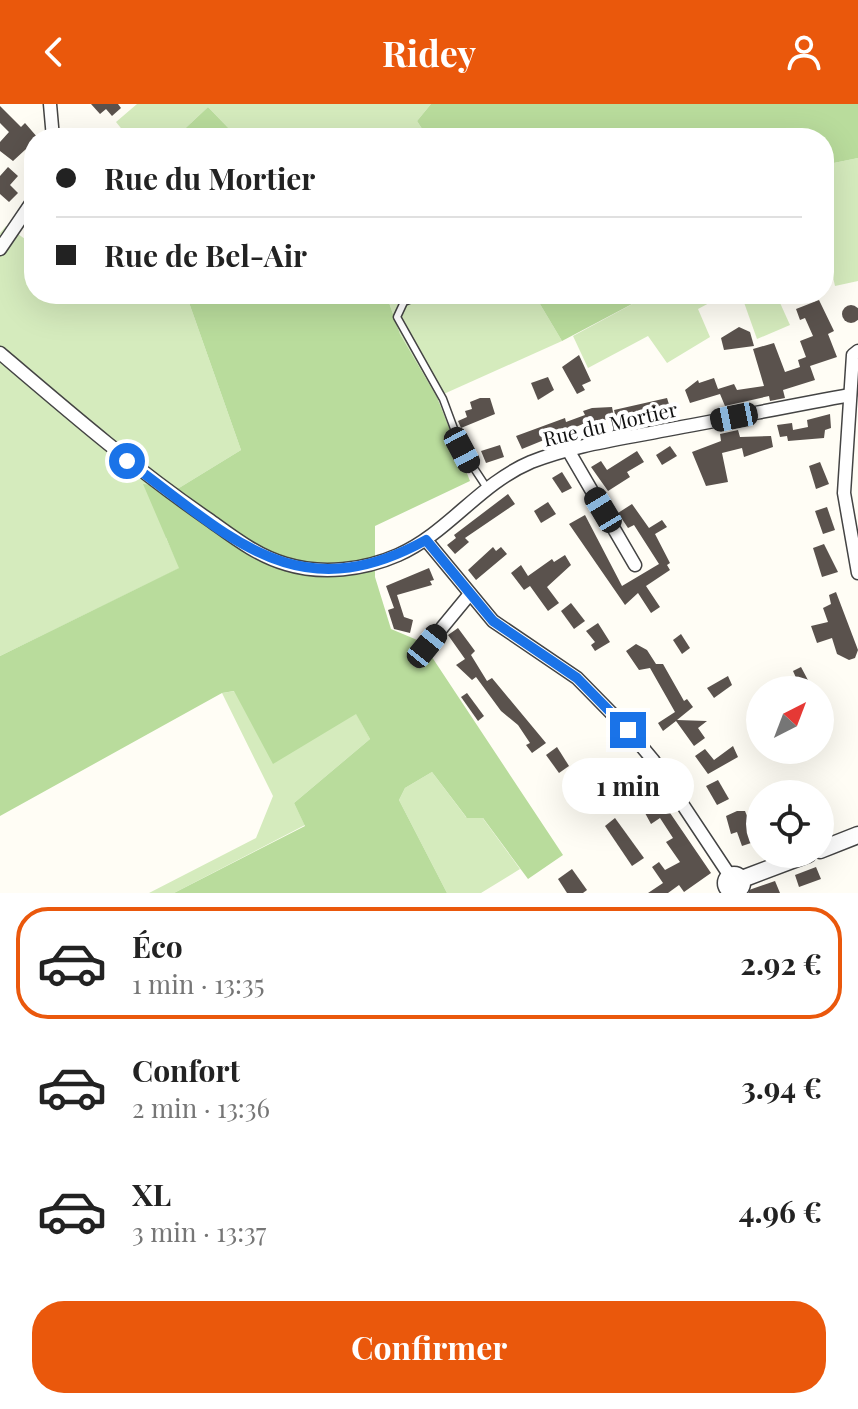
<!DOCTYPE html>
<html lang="fr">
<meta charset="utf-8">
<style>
:root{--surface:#fff;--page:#f6f6f6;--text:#222;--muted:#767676;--line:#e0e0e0;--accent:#ea580c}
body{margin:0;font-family:"Playfair Display",serif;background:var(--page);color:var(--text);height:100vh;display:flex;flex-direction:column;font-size:30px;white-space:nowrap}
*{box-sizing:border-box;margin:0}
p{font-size:26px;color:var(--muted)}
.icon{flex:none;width:44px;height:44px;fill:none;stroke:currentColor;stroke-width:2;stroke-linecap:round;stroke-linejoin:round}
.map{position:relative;height:789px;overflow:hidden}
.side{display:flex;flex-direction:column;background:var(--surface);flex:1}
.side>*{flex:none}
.top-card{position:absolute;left:24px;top:24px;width:810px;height:176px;border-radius:32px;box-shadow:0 8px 32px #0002;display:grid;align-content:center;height:176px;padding:0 32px;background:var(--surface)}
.needle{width:52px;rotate:42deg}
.tools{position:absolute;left:746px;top:572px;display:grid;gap:16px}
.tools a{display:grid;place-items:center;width:88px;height:88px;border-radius:50%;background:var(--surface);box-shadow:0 8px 32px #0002;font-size:40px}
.end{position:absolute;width:36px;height:36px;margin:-18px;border:10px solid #1a73e8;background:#fff;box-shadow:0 0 0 4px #fff}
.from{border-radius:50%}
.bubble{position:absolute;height:56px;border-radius:28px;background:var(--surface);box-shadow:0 8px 32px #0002;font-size:26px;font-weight:700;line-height:56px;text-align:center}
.car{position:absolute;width:24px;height:48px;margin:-24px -12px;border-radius:10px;box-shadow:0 0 6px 2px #0007;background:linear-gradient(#222 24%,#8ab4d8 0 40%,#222 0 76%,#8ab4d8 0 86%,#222 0)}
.top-card b{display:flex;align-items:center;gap:28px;height:76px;font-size:30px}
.top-card b+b{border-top:2px solid var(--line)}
.top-card i{width:20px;height:20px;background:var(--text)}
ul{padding:14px 0 0;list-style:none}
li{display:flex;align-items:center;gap:24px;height:112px;margin:0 16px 12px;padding:0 16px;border:4px solid transparent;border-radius:32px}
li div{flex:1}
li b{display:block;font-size:30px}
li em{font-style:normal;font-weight:700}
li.selected{border-color:var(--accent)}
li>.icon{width:72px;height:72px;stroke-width:1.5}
.action{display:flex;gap:16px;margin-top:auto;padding:16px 32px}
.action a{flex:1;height:92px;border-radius:32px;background:var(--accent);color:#fff;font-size:32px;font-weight:700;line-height:92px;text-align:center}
header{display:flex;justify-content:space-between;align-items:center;height:104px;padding:0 32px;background:var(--accent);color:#fff;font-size:36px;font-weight:700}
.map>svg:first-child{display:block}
.green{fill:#d5ebbd}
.forest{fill:#b9dc9c}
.building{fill:#5a524d}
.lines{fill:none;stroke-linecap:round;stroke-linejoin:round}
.service-casing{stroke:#444;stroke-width:9}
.minor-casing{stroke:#444;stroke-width:15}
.tertiary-casing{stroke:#444;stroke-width:19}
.service{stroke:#fff;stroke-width:6}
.minor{stroke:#fff;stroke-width:12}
.tertiary{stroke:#fff;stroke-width:16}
.route{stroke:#1a73e8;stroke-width:10}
.labels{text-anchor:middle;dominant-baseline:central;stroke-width:8;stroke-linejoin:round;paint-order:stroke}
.street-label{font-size:20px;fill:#111;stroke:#fff}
</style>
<header><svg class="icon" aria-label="back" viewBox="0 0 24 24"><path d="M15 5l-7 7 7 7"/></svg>Ridey<svg class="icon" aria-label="person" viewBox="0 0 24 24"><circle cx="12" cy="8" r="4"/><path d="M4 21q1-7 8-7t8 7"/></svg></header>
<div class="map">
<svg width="858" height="789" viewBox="0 0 858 789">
<rect width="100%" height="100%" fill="#fffdf5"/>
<!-- green -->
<g class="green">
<polygon points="137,0 431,0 417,17 428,34 238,34 208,3 175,34 129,34 116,18"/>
<polygon points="858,54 858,177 835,182 829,155 824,156 824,61"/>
<polygon points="6,122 34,141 34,190 186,190 241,346 179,384 166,434 180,464 0,552 0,129"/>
<polygon points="386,190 534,190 562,237 437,293 400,230"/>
<polygon points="651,190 726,190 698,205 710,233 667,259 648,232 588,264 573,232"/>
<polygon points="741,190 776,190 790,221 757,235"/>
<polygon points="235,587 356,609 370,635 294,699 305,721 174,789 149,789 256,734 273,692 222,589"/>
<polygon points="432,668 466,713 482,713 520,765 481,789 447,789 399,696 405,684"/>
</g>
<!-- forest -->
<g class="forest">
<polygon points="431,0 858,0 858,54 824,61 824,34 428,34 417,17"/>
<polygon points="208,3 238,34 175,34"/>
<polygon points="186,190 386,190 400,230 437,293 470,377 375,422 375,473 391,525 422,538 563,751 528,775 483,714 467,714 432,668 405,684 399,696 447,789 174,789 305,722 294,699 370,635 356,610 273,660 234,587 222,589 0,712 0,552 179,464 143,380 179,384 241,346"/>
<polygon points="534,190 651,190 562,237"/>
</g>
<!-- building -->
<g class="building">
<polygon points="91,0 118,0 121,4 112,12 106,5 100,10"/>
<polygon points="0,2 21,23 25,19 38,34 13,57 0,47 0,38 9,28 0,19"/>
<polygon points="8,63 18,72 10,81 18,89 9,98 0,90 0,72"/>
<polygon points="819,196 834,227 828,230 837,253 810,262 815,276 783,286 785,294 770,297 769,292 725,302 720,290 690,299 685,286 698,276 699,279 714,274 718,285 734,280 737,286 764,282 753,245 774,239 785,268 800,263 798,256 806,253 800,237 813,232 805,214 800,216 796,205"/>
<circle cx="851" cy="210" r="9"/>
<polygon points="739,223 750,228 754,242 724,246 721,234"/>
<polygon points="579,251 591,277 582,281 585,286 577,290 562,263"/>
<polygon points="548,273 554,286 538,296 531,279"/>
<polygon points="480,294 490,294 495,310 461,324 458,317 467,313 465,307 472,305 470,298"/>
<polygon points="667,294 673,313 648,318 647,313 617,318 614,306"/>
<polygon points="612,303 614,313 584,323 583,320 522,345 516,332 565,314 566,318 585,311 583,307 592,304"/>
<polygon points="830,310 831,324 825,326 824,334 788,337 787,332 780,333 777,321 792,319 793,326 808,323 807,316"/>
<polygon points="738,326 740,333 771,332 773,343 744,353 742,344 722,349 728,378 706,382 692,348 721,337 720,330"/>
<polygon points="500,341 504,353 486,359 481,347"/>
<polygon points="670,342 677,352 662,361 656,351"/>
<polygon points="637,347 644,358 627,368 630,373 608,387 591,363 601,357 607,366"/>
<polygon points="820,358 829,380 816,385 809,362"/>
<polygon points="562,368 572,384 562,389 552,374"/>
<polygon points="508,390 515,400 465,434 469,438 455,450 447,441 456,434 454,431"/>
<polygon points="548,398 556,410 541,419 534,407"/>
<polygon points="632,400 649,424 662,416 667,423 655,430 670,459 667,461 670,466 646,482 660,503 651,509 638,489 625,501 569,420 585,411 622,482 659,460 634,421 628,424 618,409"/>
<polygon points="827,403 835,426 823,430 815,407"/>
<polygon points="824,440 838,468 822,473 813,444"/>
<polygon points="493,443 496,447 501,443 507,450 476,476 468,466"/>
<polygon points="565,451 571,461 547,483 559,499 548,507 530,482 524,486 511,469 521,461 528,472 552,455 554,458"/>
<polygon points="429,464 434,476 430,477 432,481 397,491 404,513 413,516 410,529 394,525 388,506 394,504 386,482"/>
<polygon points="836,488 858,546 855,554 849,556 837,550 832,534 817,539 811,522 828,518 823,504 831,500 829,491"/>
<polygon points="571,499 585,517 574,525 561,507"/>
<polygon points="598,519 610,538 595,547 591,541 595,538 586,527"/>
<polygon points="458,524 475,547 471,551 487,577 492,574 546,639 532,649 526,641 530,639 518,621 501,607 476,573 472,576 456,561 465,555 448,531"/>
<polygon points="681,530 690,544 682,550 673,536"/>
<polygon points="636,540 647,546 656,560 663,560 684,597 687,595 693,603 677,616 707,617 698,624 705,634 694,642 676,617 663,627 658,619 675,608 650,564 639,566 626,547"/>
<polygon points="801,563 809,578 805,580 808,586 796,586 792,578 797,576 793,567"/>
<polygon points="728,572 732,581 714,594 707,584"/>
<polygon points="467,589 484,612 478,617 461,593"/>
<polygon points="733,642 738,653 708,670 695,652 705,645 714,656"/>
<polygon points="557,643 569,662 559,669 546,651"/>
<polygon points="585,663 595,682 602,677 612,679 611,686 616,694 606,701 593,684 587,688 575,670"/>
<polygon points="718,676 729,695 717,701 706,682"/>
<polygon points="651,681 711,769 684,788 679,781 668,789 648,789 663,779 652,763 659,758 665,766 680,758 666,738 673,734 660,714 651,720 639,698 643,696 639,689"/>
<polygon points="737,707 745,707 753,727 760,725 760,736 742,742 737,728 731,730 726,712"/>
<polygon points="615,714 644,754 632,762 605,722"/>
<polygon points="816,763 821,775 799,783 795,771"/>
<polygon points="572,765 587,786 583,789 567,789 558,775"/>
<polygon points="775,777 780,789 749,789 749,786"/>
</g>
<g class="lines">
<defs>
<polyline id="service" points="423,190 404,198 397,213 443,295 462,346 487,384"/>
<g id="minor">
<polyline points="50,0 53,34"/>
<polyline points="0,145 34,95"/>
<polyline points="858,247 853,251 844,389 858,469"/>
<path d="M0 249C68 307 134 364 208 415 232 432 257 452 286 460 322 471 364 466 398 451 448 429 479 380 531 358 574 341 621 335 666 326 727 315 789 302 850 291"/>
<polyline points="568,346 635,461"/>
<polyline points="426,436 493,517 577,574 628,626 653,656 730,772"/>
<polyline points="427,542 469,491"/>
<polyline points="739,786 740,789"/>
</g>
<g id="tertiary">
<polyline points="820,746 858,731"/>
<circle cx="734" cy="779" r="8"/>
<polyline points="742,775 808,750"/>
</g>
</defs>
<!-- service casing -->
<use href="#service" class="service-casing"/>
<!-- minor casing -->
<use href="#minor" class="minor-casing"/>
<!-- tertiary casing -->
<use href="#tertiary" class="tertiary-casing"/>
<!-- service -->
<use href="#service" class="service"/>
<!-- minor -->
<use href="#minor" class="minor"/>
<!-- tertiary -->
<use href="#tertiary" class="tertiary"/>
</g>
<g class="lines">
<!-- route -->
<path class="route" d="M127 357C230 432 296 508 426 436L493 517 577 574 628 626"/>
</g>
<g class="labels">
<!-- street labels -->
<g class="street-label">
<text transform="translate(610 319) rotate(-13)">Rue du Mortier</text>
</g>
</g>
</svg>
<div class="tools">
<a><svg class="needle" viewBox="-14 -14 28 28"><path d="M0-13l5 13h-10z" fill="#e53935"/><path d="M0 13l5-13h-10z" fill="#767676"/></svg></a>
<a><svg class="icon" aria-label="locate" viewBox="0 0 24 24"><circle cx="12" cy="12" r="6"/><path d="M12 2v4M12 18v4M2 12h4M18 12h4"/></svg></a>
</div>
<i class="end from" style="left:127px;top:357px"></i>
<i class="end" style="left:628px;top:626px"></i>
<div class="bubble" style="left:562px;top:654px;width:132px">1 min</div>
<i class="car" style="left:734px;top:313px;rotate:259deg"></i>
<i class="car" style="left:462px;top:346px;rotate:152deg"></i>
<i class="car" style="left:603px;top:406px;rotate:329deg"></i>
<i class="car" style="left:427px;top:542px;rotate:39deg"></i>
<div class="top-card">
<b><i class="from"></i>Rue du Mortier</b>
<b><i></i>Rue de Bel-Air</b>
</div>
</div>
<section class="side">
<ul>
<li class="selected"><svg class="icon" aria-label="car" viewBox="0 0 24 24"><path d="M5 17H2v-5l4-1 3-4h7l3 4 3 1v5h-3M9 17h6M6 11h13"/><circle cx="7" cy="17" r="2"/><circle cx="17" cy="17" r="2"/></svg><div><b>Éco</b><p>1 min · 13:35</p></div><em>2.92 €</em></li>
<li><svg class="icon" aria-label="car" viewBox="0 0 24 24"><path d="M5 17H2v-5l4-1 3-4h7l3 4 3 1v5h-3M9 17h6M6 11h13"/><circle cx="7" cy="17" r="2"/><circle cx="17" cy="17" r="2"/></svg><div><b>Confort</b><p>2 min · 13:36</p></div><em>3.94 €</em></li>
<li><svg class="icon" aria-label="car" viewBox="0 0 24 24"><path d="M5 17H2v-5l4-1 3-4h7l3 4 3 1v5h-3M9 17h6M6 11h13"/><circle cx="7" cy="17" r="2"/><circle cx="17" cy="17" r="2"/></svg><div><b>XL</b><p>3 min · 13:37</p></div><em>4.96 €</em></li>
</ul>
<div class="action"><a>Confirmer</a></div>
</section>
